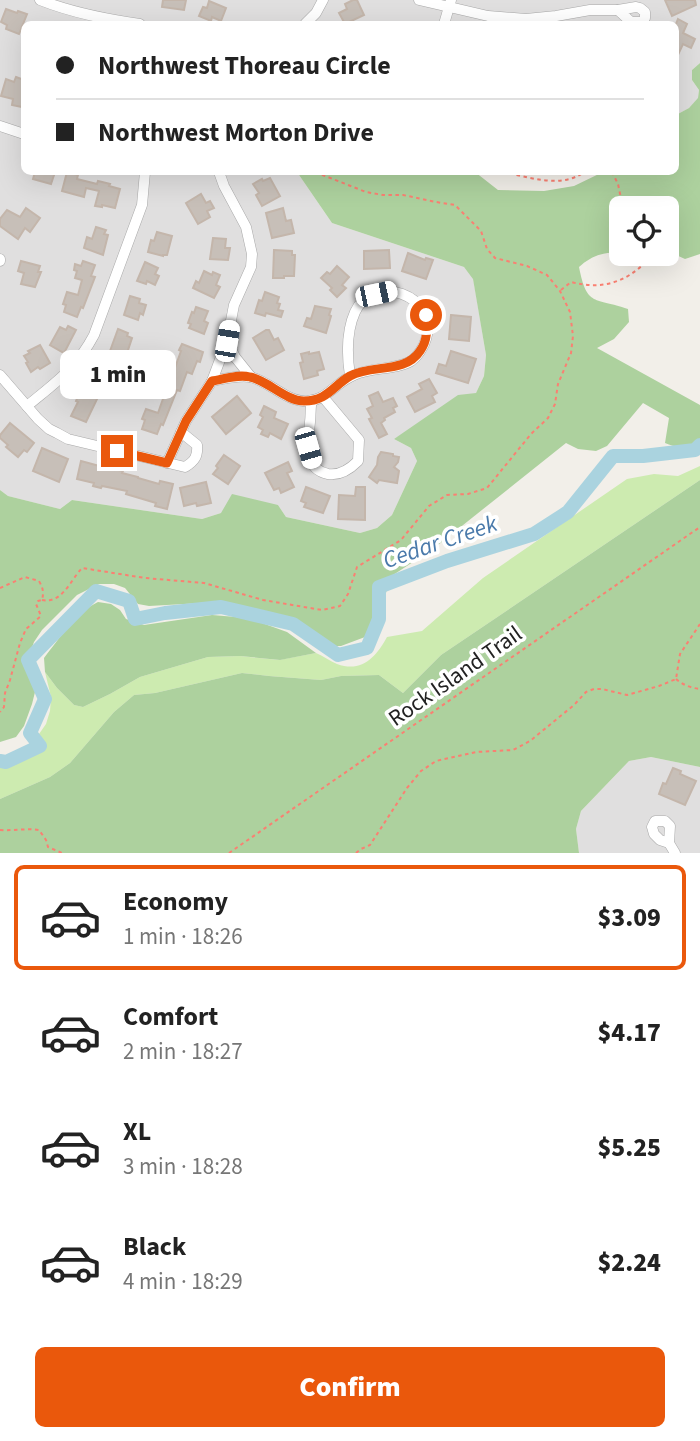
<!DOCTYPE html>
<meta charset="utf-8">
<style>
:root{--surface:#fff;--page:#f2f2f2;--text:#222;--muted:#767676;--line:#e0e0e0;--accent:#ea580c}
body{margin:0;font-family:"Source Sans 3",sans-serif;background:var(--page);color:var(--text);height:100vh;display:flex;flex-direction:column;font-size:26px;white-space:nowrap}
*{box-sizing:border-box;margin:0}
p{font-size:23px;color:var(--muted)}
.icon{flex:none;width:38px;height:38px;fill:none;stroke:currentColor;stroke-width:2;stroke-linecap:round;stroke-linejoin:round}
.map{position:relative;height:853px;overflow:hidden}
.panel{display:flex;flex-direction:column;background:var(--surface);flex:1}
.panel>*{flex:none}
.guide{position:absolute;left:21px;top:21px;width:658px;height:154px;border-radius:10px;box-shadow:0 7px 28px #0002;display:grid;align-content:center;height:154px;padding:0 35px;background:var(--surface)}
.controls{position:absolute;left:609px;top:196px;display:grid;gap:14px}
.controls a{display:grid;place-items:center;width:70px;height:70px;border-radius:10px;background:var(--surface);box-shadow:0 7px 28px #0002;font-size:35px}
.end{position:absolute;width:32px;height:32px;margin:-16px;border:9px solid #ea580c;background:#fff;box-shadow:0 0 0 4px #fff}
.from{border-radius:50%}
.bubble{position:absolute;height:49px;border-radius:10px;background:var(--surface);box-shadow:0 7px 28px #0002;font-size:23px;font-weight:800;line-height:49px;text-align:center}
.car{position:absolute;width:21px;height:42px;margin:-21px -10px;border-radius:9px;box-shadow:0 0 5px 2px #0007;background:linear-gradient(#fff 24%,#345 0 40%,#fff 0 76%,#345 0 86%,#fff 0)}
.guide b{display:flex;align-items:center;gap:24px;height:66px;font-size:26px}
.guide b+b{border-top:2px solid var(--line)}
.guide i{width:18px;height:18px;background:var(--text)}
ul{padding:12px 0 0;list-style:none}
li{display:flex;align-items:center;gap:21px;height:105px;margin:0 14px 10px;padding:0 21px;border:4px solid transparent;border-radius:10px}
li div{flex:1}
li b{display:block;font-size:26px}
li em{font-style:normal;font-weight:800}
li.on{border-color:var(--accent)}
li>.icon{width:63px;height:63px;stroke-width:1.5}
.cta{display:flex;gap:14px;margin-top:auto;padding:14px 35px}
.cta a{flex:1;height:80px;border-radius:10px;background:var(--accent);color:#fff;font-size:28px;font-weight:800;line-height:80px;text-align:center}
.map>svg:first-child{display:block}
.residential{fill:#e0dfdf}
.grass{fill:#cdebb0}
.forest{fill:#add19e}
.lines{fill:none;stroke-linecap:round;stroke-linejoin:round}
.river{stroke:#aad3df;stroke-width:14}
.building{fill:#c7bfb8;stroke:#c4b6ab;stroke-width:2}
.minor-casing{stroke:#a9a9a9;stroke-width:11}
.path{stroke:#fa8072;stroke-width:2;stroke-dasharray:3.5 3.5;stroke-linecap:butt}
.minor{stroke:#fff;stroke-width:10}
.route{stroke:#ea580c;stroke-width:9}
.labels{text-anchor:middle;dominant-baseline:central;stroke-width:7;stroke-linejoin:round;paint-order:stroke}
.street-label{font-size:23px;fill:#222;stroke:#fff}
.water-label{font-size:24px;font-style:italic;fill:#4a7aab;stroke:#fff}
</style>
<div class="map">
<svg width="700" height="853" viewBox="0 0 700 853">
<rect width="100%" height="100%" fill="#f2efe9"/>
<!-- residential -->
<g class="residential">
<polygon points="0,0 700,0 700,63 692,70 692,80 699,90 698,99 689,108 676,115 676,24 24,24 24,172 297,172 332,223 464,267 473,278 486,355 484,376 476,393 394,439 411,448 417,461 392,515 377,528 360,533 286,517 278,505 221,513 202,519 72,500 60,509 8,496 0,490"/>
<polygon points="651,757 700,767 700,853 579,853 576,829 581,811 629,761"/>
</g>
<!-- grass -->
<path class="grass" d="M700 466V480L441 655 403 693 379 675 341 676 321 680 269 676 242 673 155 693 134 695 114 712 70 763 50 777 0 799V759L30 747 46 724 50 711 51 697 45 672 57 688 74 705 83 707 110 694 140 677 208 657 240 656 279 660 316 653C323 656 330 661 337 664 362 673 376 657 387 637L422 631 483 578 627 479 654 474 678 476Z"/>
<!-- forest -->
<g class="forest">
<path d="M700 63V254L685 259 674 254 667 249V208H621V254H645C627 260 632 254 617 253 602 251 589 258 579 267 587 308 595 297 628 309L629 322 614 339 597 348 700 405V440C688 447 678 449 665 443L669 418 643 403 607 446 596 451 578 449 566 443 433 549 390 577 386 593 374 624 365 637 341 646H331L296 621 250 609 220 602 149 606 138 604 125 588 114 584H99L77 595 42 630 34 642 31 650 32 678 35 692 32 704 24 726 16 737 0 742V490L8 496 60 509 72 500 202 519 221 513 232 494 278 505 286 517 360 533 377 528 392 515 417 461 411 448 394 439 458 395 476 393 484 376 486 355 473 279 464 267 332 223 297 172H416L443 175 445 172H475L498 190 544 191 574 186 603 172H676V115L689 108 698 98 699 90 692 80V70Z"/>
<polygon points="700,480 700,767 651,757 629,761 581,811 576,829 579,853 0,853 0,799 50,777 70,763 114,712 134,695 155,693 242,673 269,676 321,680 341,676 379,675 403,693 441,655"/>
<path d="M98 602 111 604 120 610 126 619 144 625 212 615 236 617 262 623 287 632 316 653 280 660 240 656 208 657 140 677 110 694 83 707 74 705 57 688 45 672 44 658C58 640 78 611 98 602Z"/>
</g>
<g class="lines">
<!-- river -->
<polyline class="river" points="0,761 6,762 40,746 30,733 45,699 28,660 96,591 129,601 135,619 165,613 221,607 293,624 338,655 367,648 379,619 379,587 447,561 534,534 568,512 613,456 643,456 695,450 700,445"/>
</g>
<!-- building -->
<g class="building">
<polygon points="163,0 186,0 184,10 162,7"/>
<polygon points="353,0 357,0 364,15 345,24 339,13 347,9 345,4"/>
<polygon points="665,0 695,0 696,5 672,16"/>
<polygon points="209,1 226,8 221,21 212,17 211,21 199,16 203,7 207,8"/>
<polygon points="6,9 17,13 18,11 27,14 19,34 6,29 7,25 1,22"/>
<polygon points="678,19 687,24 683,33 695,39 691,48 683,44 676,59 676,24"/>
<polygon points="16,77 24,80 24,98 22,107 12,105 13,99 1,96 6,79 14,82"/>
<polygon points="35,172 55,172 51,184 33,179"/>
<polygon points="67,172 78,175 77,179 97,184 98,181 110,184 109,186 120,189 115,208 102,205 102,207 95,206 99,191 86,188 84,197 62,191"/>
<polygon points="270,178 280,196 262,206 256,195 259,193 253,184 262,179 263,181"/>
<polygon points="201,194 206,203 210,201 214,208 207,211 210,217 198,224 186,203"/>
<polygon points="26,208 40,218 30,232 25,228 18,239 0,226 0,219 7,210 20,217"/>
<polygon points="283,208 286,221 291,220 294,233 272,238 266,213"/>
<polygon points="96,227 106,230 104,234 108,235 103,255 84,248 87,237 92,239"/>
<polygon points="157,232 172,236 167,255 163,255 163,256 148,252 151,240 154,241"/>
<polygon points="213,238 226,239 225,248 230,248 228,260 210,259"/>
<polygon points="274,250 292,251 292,255 295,255 294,276 284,276 284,278 273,278"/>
<polygon points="389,250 390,268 364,269 364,251"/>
<polygon points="408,253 425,260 426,258 433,260 426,279 402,271"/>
<polygon points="21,261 40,266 38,272 41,272 35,287 21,284 24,273 18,271"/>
<polygon points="83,261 95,265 91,276 95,277 83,308 81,307 77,317 64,312 66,305 63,304 67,292 78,295 82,280 75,278 77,271 74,270 75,264 81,266"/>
<polygon points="145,262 158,268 155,274 159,276 155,285 147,281 146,284 137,281"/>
<polygon points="337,266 349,277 342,285 346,288 337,297 330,290 332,288 321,278 327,272 330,274"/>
<polygon points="204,271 212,275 213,272 220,275 216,285 220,287 214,298 193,288 196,281 199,283"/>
<polygon points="265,292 279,297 277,303 280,304 278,310 283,311 281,317 266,313 265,316 255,313 259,300 262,301"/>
<polygon points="130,296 140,299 139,303 146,305 143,315 140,313 138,320 124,315"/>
<polygon points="315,306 331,309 329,315 331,316 326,333 304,326 307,318 311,319"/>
<polygon points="196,307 208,311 204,321 208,323 204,334 189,328 191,324 188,323 192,312 194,313"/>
<polygon points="451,315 471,317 469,341 449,339"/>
<polygon points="68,326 76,330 64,353 50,345 60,327 66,330"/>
<polygon points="118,329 128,333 127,336 132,338 126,356 110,351"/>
<polygon points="266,330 269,330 274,340 278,338 284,350 266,360 253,338"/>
<polygon points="182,344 203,352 200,362 197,361 192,374 187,372 180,391 177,390 163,425 161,424 157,434 142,429 145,420 142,419 146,409 158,413 164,396 157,394 162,382 158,381 161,373 172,376 181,351 179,350"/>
<polygon points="40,345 50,363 40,369 38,367 31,372 26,363 28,362 24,356 30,353 28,351"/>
<polygon points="451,351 476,359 468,383 436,373 439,364 446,366"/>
<polygon points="309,352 309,354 319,352 324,369 317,371 318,375 304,379 300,363 303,362 301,354"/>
<polygon points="104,360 121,368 110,387 97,381 101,372 99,371"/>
<polygon points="429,379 437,393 432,396 435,402 415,412 407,397 422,389 419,384"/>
<polygon points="81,389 98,397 86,422 71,416 78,402 76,401"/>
<polygon points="378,392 383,402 393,398 397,406 393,408 395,412 384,418 385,420 381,423 387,434 379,438 369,419 372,418 367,409 373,406 369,396"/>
<polygon points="237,396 251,413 226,434 212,417"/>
<polygon points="264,406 276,412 274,418 288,424 281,439 270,433 268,437 261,434 263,430 258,427 263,417 260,415"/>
<polygon points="10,423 34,443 27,452 24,450 18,457 6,447 8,445 0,438 0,435"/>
<polygon points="42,448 68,459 59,482 33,471"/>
<polygon points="381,452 393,454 393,456 399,457 398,462 394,467 399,471 397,483 379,480 377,483 369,477 377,465 378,457"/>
<polygon points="224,455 240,466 228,484 213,474 218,468 216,466"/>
<polygon points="81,461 114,470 114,469 123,471 122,473 138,477 138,478 159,484 160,481 173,484 167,509 155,506 156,503 126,494 127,491 102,486 101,488 93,486 94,483 77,479"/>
<polygon points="288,462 292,471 287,473 294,487 281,493 279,488 274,490 265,473"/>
<polygon points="206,482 211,503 197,506 196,503 184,506 180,488"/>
<polygon points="306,487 330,496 323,513 304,507 306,503 301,501"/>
<polygon points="356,487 365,487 365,520 338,519 339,495 355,496"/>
<polygon points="673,768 681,771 680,774 696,781 685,805 659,794 663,783 666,784"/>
</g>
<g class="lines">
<defs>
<g id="minor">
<path d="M40 0C73 13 105 19 140 24"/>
<polyline points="419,0 488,16 526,19 556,16 590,10 618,10"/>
<polygon points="636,7 640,8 645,12 645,18 642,22 631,22 618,10"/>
<polyline points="305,24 316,13 323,0"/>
<polyline points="444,24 451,0"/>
<polyline points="0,126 24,134"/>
<polyline points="0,259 0,261"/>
<polyline points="227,341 235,357 251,377"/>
<path d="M0 375 38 419 49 429 57 433 68 439 185 467C195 461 198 456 197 445L181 432"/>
<path d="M212 381C224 379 238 375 250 377 267 380 285 400 303 401 326 403 335 382 354 375 371 367 396 370 411 361 417 357 424 347 426 339 439 295 373 272 355 312 346 332 347 356 350 376"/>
<path d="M312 400C310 407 311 415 310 422 308 442 303 469 328 474 340 476 350 469 358 461L359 440 323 397"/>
<path d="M27 406C56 382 76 369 94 335L142 205 145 172"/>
<polyline points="167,463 186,421 212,381 227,341 234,305 251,267 252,254 246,227 224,186 219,172"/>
<polyline points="669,843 660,840 654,834 652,827 655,821 665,821 670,826 669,843 675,853"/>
</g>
</defs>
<!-- minor casing -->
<use href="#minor" class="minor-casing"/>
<!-- path -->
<g class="path">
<path d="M503 172C529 177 561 189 584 172"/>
<polyline points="612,172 618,184 623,208"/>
<path d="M561 290 571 282C602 290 625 283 648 260L646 254"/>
<path d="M0 588 25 577 39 581C43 588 44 592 42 600L38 601 36 604 41 616 26 629 20 643 10 680 5 693 4 707 0 712"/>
<path d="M42 600C62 604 70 581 82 568L145 578 204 583 263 600 322 610 340 606 348 594 357 567 401 540 429 506 447 495 468 494 487 488 531 434 548 418 555 404 558 384 571 353 573 336 570 312 560 291 547 275 527 266 495 258 487 249 481 231 455 205 436 202 403 195H383L366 192 315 172"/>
<path d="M676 679C683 685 691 688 700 689"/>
<path d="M0 830C13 831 26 828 39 830L46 840 48 847 62 853"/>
<polyline points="229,853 700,527"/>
<polyline points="356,853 361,849 370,845 407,788 421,771 436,761 476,752 513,750 530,741 574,705 586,692 594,689 602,689 627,695 659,686 676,679 680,654 700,624"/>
</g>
<!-- minor -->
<use href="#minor" class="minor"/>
</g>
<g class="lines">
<!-- route -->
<path class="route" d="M117 451 167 463 186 421 212 381C224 379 238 374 250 377 267 380 286 401 304 401 327 401 333 386 350 376 372 364 405 374 420 351 428 340 427 329 426 315"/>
</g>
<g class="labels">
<!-- street labels -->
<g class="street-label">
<text transform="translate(455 676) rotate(-35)">Rock Island Trail</text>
</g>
<!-- water labels -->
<g class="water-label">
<text transform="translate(440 542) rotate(-19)">Cedar Creek</text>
</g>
</g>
</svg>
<div class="controls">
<a><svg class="icon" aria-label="locate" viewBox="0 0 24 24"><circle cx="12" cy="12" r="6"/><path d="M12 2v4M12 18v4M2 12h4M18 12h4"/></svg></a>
</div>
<i class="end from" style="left:426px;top:315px"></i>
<i class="end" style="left:117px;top:451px"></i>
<div class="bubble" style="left:60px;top:350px;width:116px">1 min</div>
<i class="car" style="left:376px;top:294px;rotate:78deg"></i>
<i class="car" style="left:227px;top:341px;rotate:10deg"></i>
<i class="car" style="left:308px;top:448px;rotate:164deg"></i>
<div class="guide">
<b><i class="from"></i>Northwest Thoreau Circle</b>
<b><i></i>Northwest Morton Drive</b>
</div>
</div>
<section class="panel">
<ul>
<li class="on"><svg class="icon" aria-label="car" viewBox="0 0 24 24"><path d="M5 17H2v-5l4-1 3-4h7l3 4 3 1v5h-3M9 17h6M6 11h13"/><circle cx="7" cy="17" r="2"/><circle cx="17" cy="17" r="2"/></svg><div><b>Economy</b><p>1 min · 18:26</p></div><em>$3.09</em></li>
<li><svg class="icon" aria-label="car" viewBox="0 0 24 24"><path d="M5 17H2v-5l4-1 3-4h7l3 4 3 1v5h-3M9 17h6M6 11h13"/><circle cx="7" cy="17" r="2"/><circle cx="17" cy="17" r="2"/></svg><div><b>Comfort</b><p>2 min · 18:27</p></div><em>$4.17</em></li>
<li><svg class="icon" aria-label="car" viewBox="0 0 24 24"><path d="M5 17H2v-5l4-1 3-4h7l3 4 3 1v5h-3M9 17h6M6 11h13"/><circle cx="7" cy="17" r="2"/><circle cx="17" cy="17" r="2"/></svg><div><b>XL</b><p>3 min · 18:28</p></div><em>$5.25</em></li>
<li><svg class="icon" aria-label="car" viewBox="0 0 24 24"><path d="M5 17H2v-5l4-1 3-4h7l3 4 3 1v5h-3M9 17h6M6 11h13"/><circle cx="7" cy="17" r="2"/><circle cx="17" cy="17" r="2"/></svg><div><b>Black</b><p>4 min · 18:29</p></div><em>$2.24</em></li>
</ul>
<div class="cta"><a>Confirm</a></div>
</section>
